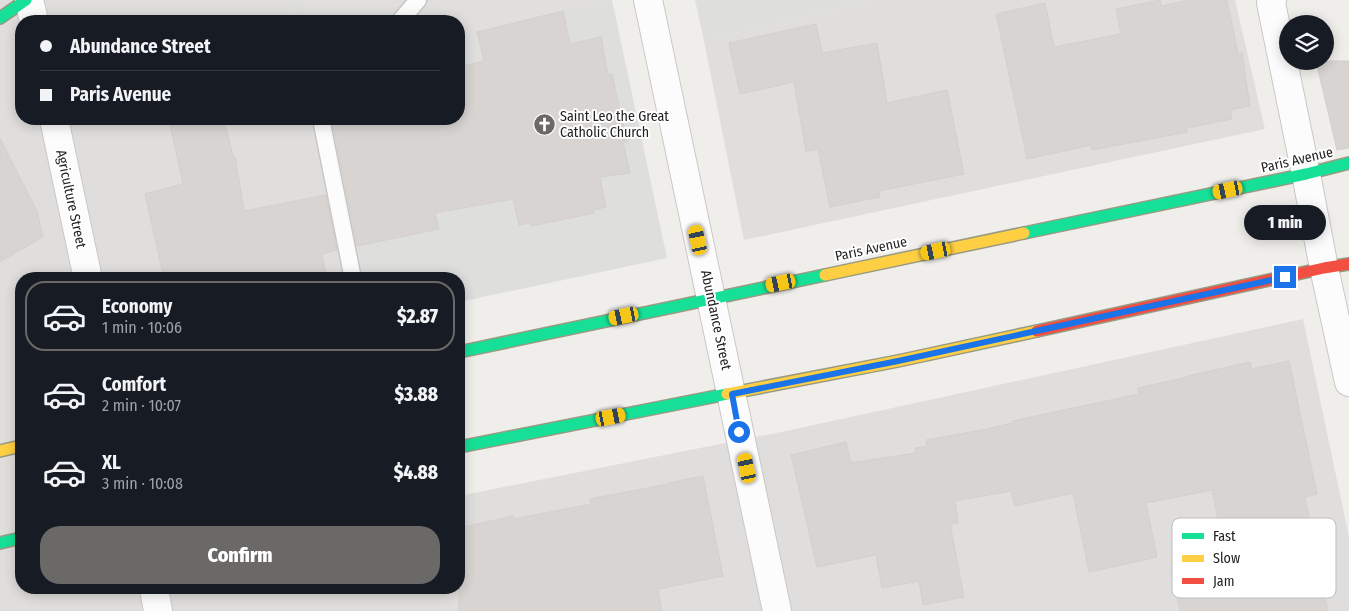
<!DOCTYPE html>
<meta charset="utf-8">
<style>
:root{--surface:#171b24;--page:#20242c;--text:#f1f3f6;--muted:#9ea1a6;--line:#363941;--accent:#6a6968}
body{margin:0;font-family:"Fira Sans Condensed",sans-serif;background:var(--page);color:var(--text);height:100vh;display:flex;flex-direction:column;font-size:19px;white-space:nowrap}
*{box-sizing:border-box;margin:0}
p{font-size:16px;color:var(--muted)}
.icon{flex:none;width:28px;height:28px;fill:none;stroke:currentColor;stroke-width:2;stroke-linecap:round;stroke-linejoin:round}
.map{position:relative;flex:1;overflow:hidden}
.side{position:absolute;left:15px;top:272px;width:450px;height:322px;display:flex;flex-direction:column;background:var(--surface);border-radius:20px;box-shadow:0 2px 12px #0003}
.side>*{flex:none}
.guide{position:absolute;left:15px;top:15px;width:450px;height:110px;border-radius:20px;box-shadow:0 2px 12px #0003;display:grid;align-content:center;height:110px;padding:0 25px;background:var(--surface)}
.buttons{position:absolute;left:1279px;top:15px;display:grid;gap:10px}
.buttons a{display:grid;place-items:center;width:55px;height:55px;border-radius:50%;background:var(--surface);box-shadow:0 2px 12px #0003;font-size:25px}
.end{position:absolute;width:22px;height:22px;margin:-11px;border:6px solid #1a73e8;background:#fff;box-shadow:0 0 0 2px #fff}
.from{border-radius:50%}
.bubble{position:absolute;height:35px;border-radius:18px;background:var(--surface);box-shadow:0 2px 12px #0003;font-size:16px;font-weight:800;line-height:35px;text-align:center}
.car{position:absolute;width:15px;height:30px;margin:-15px -8px;border-radius:6px;box-shadow:0 0 4px 1px #0007;background:linear-gradient(#f5c518 24%,#345 0 40%,#f5c518 0 76%,#345 0 86%,#f5c518 0)}
.guide b{display:flex;align-items:center;gap:18px;height:48px;font-size:19px}
.guide b+b{border-top:1px solid var(--line)}
.guide i{width:12px;height:12px;background:var(--text)}
ul{padding:9px 0 0;list-style:none}
li{display:flex;align-items:center;gap:15px;height:70px;margin:0 10px 8px;padding:0 15px;border:2px solid transparent;border-radius:20px}
li div{flex:1}
li b{display:block;font-size:19px}
li em{font-style:normal;font-weight:800}
li.on{border-color:var(--accent)}
li>.icon{width:45px;height:45px;stroke-width:1.5}
.button{display:flex;gap:10px;margin-top:auto;padding:10px 25px}
.button a{flex:1;height:58px;border-radius:20px;background:var(--accent);color:#fff;font-size:20px;font-weight:800;line-height:58px;text-align:center}
.map>svg:first-child{display:block}
.residential{fill:#dfdedc}
.religious{fill:#dededc}
.parking{fill:#e0dfde}
.building{fill:#d7d4d2;stroke:#d3d0cc}
.lines{fill:none;stroke-linecap:round;stroke-linejoin:round}
.lane-casing{stroke:#c9c8c7;stroke-width:19}
.street-casing{stroke:#c9c8c7;stroke-width:30}
.fast-casing{stroke:#999a82;stroke-width:14}
.slow-casing{stroke:#999a82;stroke-width:14}
.jam-casing{stroke:#999a82;stroke-width:14}
.lane{stroke:#fdfcfc;stroke-width:16}
.street{stroke:#fdfcfc;stroke-width:28}
.fast{stroke:#16e098;stroke-width:11}
.slow{stroke:#ffcf43;stroke-width:11}
.jam{stroke:#f24e42;stroke-width:11}
.route{stroke:#1a73e8;stroke-width:6}
.labels{text-anchor:middle;dominant-baseline:central;stroke-width:4;stroke-linejoin:round;paint-order:stroke}
.poi-label{font-size:14px;fill:#222;stroke:#fff;text-anchor:start}
.street-label{font-size:14px;fill:#222;stroke:#fff}
.key{fill:#fff;stroke:#bdbdbd;stroke-width:1}
.key-label{font-size:14px;fill:#222}
</style>
<div class="map">
<svg width="1349" height="611" viewBox="0 0 1349 611">
<rect width="100%" height="100%" fill="#f0eeeb"/>
<!-- residential -->
<g class="residential">
<polygon points="0,0 291,0 295,21 21,21 21,119 314,119 345,279 21,279 21,589 459,589 459,496 786,431 1303,319 1349,537 1349,611 0,611"/>
<polygon points="874,0 1235,0 1265,129 744,240 704,41"/>
</g>
<!-- religious -->
<g class="religious">
<polygon points="291,0 612,0 667,258 459,302 459,279 345,279 314,119 459,119 459,21 295,21"/>
<polygon points="695,0 874,0 704,41"/>
</g>
<!-- parking -->
<g class="parking">
<polygon points="306,0 605,0 606,3 563,11 477,32 484,61 459,67 459,21 310,21"/>
<polygon points="459,76 465,106 459,108"/>
<polygon points="331,119 366,119 332,126"/>
</g>
<!-- building -->
<g class="building">
<polygon points="1160,0 1161,6 1190,0 1227,0 1238,54 1242,53 1250,106 1230,110 1232,119 1186,128 1187,132 1092,150 1091,145 1027,159 996,14 1045,3 1054,47 1121,34 1116,9"/>
<polygon points="563,11 570,44 601,37 608,75 612,74 627,142 623,142 630,173 600,177 606,207 593,210 594,213 531,226 530,223 519,225 513,199 435,213 439,229 357,246 333,126 366,119 463,119 461,107 465,106 459,76 459,67 484,61 477,32"/>
<polygon points="816,24 822,53 877,43 887,103 947,90 964,174 879,191 880,197 830,207 818,149 806,151 794,82 740,94 729,43"/>
<polygon points="1316,61 1349,61 1349,148 1337,150"/>
<polygon points="169,119 224,119 233,157 235,157 244,211 326,195 337,250 322,254 327,279 164,279 145,194 183,184"/>
<polygon points="0,138 37,211 43,237 0,262"/>
<polygon points="1289,361 1317,494 1305,497 1328,611 1180,611 1171,567 1226,556 1212,490 1146,503 1157,557 1089,572 1073,493 1015,506 1011,491 955,501 958,523 950,524 964,597 923,605 919,581 882,588 876,555 817,567 791,455 846,442 851,463 916,453 915,448 927,446 926,440 982,430 1013,423 1012,421 1139,394 1138,388 1188,377 1188,376 1250,362 1252,369"/>
<polygon points="703,476 723,576 658,589 662,611 459,611 459,528 513,516 514,519 591,504 590,499 668,484 668,483"/>
</g>
<g class="lines">
<defs>
<g id="lane">
<polyline points="400,21 418,0"/>
<polyline points="321,119 353,279"/>
</g>
<g id="street">
<polyline points="29,0 34,21"/>
<polyline points="648,0 777,611"/>
<polyline points="1272,0 1271,3 1306,174 1324,268 1349,382"/>
<polyline points="54,119 88,279"/>
<polyline points="154,589 158,611"/>
</g>
<g id="fast">
<polyline points="0,18 26,0"/>
<polyline points="1024,233 1306,174 1349,163"/>
<polyline points="459,352 825,275"/>
<polyline points="459,447 727,394"/>
<polyline points="0,543 21,538"/>
</g>
<g id="slow">
<polyline points="825,275 1024,233"/>
<polyline points="727,394 898,361 1037,331"/>
<polyline points="0,451 21,446"/>
</g>
<polyline id="jam" points="1037,331 1324,268 1349,264"/>
</defs>
<!-- lane casing -->
<use href="#lane" class="lane-casing"/>
<!-- street casing -->
<use href="#street" class="street-casing"/>
<!-- fast casing -->
<use href="#fast" class="fast-casing"/>
<!-- slow casing -->
<use href="#slow" class="slow-casing"/>
<!-- jam casing -->
<use href="#jam" class="jam-casing"/>
<!-- lane -->
<use href="#lane" class="lane"/>
<!-- street -->
<use href="#street" class="street"/>
<!-- fast -->
<use href="#fast" class="fast"/>
<!-- slow -->
<use href="#slow" class="slow"/>
<!-- jam -->
<use href="#jam" class="jam"/>
</g>
<g class="lines">
<!-- route -->
<polyline class="route" points="739,432 732,394 898,361 1285,277"/>
</g>
<!-- icons -->
<defs>
<symbol id="church-disc" viewBox="-11 -11 22 22"><circle r="9.5" fill="#6a6968" stroke="#fff"/><path d="M-1.2-6h2.4v3.5h3.3v2.4h-3.3V6h-2.4V-.1h-3.3v-2.4h3.3Z" fill="#fff"/></symbol>
</defs>
<g fill-rule="evenodd">
<use href="#church-disc" x="532" y="112" width="25" height="25"/>
</g>
<g class="labels">
<!-- poi labels -->
<g class="poi-label">
<text x="560" y="116">Saint Leo the Great<tspan x="560" dy="16">Catholic Church</tspan></text>
</g>
<!-- street labels -->
<g class="street-label">
<text transform="translate(1297 160) rotate(-13)">Paris Avenue</text>
<text transform="translate(71 199) rotate(78)">Agriculture Street</text>
<text transform="translate(871 249) rotate(-12)">Paris Avenue</text>
<text transform="translate(716 320) rotate(78)">Abundance Street</text>
</g>
</g>
<!-- legend -->
<rect x="1172" y="518" width="164" height="80" rx="8" class="key"/>
<rect x="1182" y="533" width="22" height="6" fill="#16e098"/>
<rect x="1182" y="555" width="22" height="7" fill="#ffcf43"/>
<rect x="1182" y="578" width="22" height="6" fill="#f24e42"/>
<g class="key-label">
<text x="1213" y="541">Fast</text>
<text x="1213" y="563">Slow</text>
<text x="1213" y="586">Jam</text>
</g>
</svg>
<div class="buttons">
<a><svg class="icon" aria-label="layers" viewBox="0 0 24 24"><path d="M12 4l9 5-9 5-9-5zM3 14l9 5 9-5"/></svg></a>
</div>
<i class="end from" style="left:739px;top:432px"></i>
<i class="end" style="left:1285px;top:277px"></i>
<div class="bubble" style="left:1244px;top:205px;width:82px">1 min</div>
<i class="car" style="left:1228px;top:190px;rotate:258deg"></i>
<i class="car" style="left:698px;top:240px;rotate:348deg"></i>
<i class="car" style="left:936px;top:251px;rotate:258deg"></i>
<i class="car" style="left:781px;top:283px;rotate:258deg"></i>
<i class="car" style="left:624px;top:316px;rotate:258deg"></i>
<i class="car" style="left:611px;top:417px;rotate:79deg"></i>
<i class="car" style="left:747px;top:468px;rotate:348deg"></i>
<div class="guide">
<b><i class="from"></i>Abundance Street</b>
<b><i></i>Paris Avenue</b>
</div>
<section class="side">
<ul>
<li class="on"><svg class="icon" aria-label="car" viewBox="0 0 24 24"><path d="M5 17H2v-5l4-1 3-4h7l3 4 3 1v5h-3M9 17h6M6 11h13"/><circle cx="7" cy="17" r="2"/><circle cx="17" cy="17" r="2"/></svg><div><b>Economy</b><p>1 min · 10:06</p></div><em>$2.87</em></li>
<li><svg class="icon" aria-label="car" viewBox="0 0 24 24"><path d="M5 17H2v-5l4-1 3-4h7l3 4 3 1v5h-3M9 17h6M6 11h13"/><circle cx="7" cy="17" r="2"/><circle cx="17" cy="17" r="2"/></svg><div><b>Comfort</b><p>2 min · 10:07</p></div><em>$3.88</em></li>
<li><svg class="icon" aria-label="car" viewBox="0 0 24 24"><path d="M5 17H2v-5l4-1 3-4h7l3 4 3 1v5h-3M9 17h6M6 11h13"/><circle cx="7" cy="17" r="2"/><circle cx="17" cy="17" r="2"/></svg><div><b>XL</b><p>3 min · 10:08</p></div><em>$4.88</em></li>
</ul>
<div class="button"><a>Confirm</a></div>
</section>
</div>
